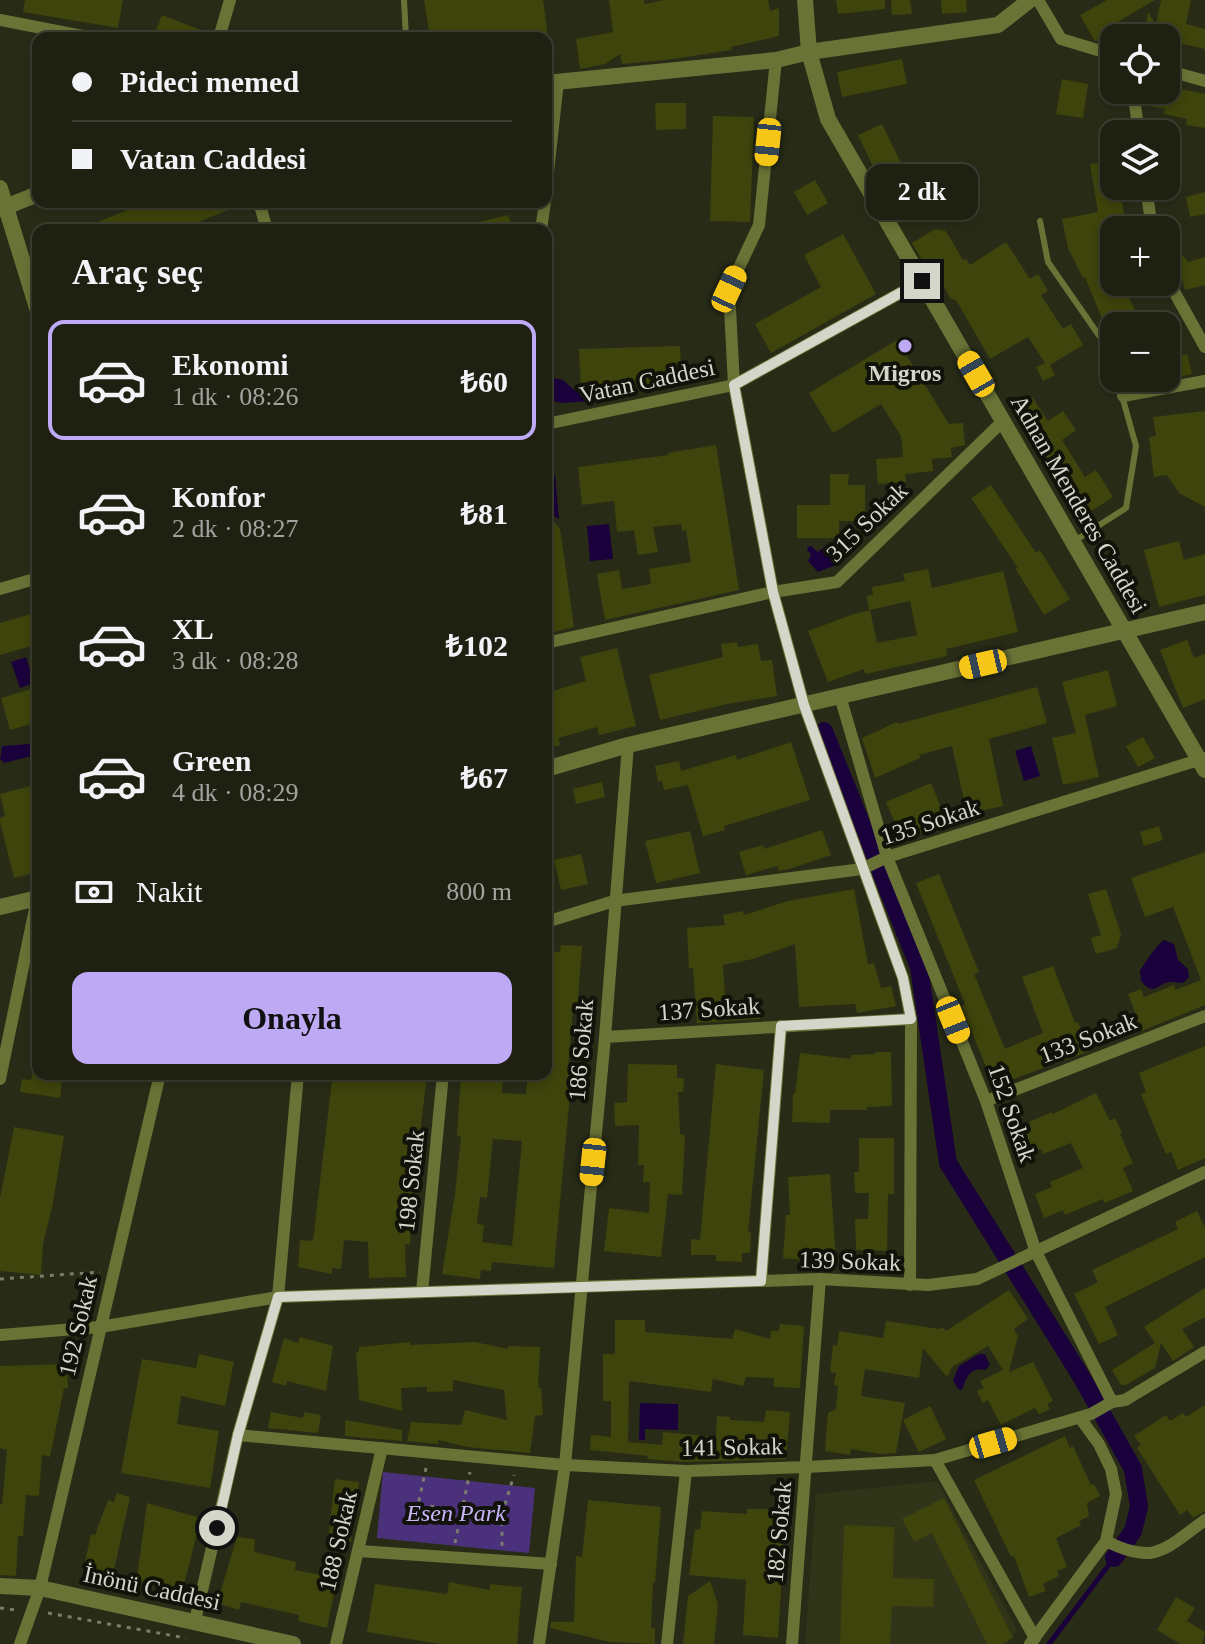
<!DOCTYPE html>
<html lang="tr">
<meta charset="utf-8">
<style>
:root{--surface:#1e2111;--page:#2b2e1f;--text:#f1f3f6;--muted:#a1a39f;--line:#3c3e31;--accent:#bea9f5}
body{margin:0;font-family:Georgia,serif;background:var(--page);color:var(--text);height:100vh;display:flex;flex-direction:column;font-size:30px;white-space:nowrap}
*{box-sizing:border-box;margin:0}
p{font-size:26px;color:var(--muted)}
.icon{flex:none;width:44px;height:44px;fill:none;stroke:currentColor;stroke-width:2;stroke-linecap:round;stroke-linejoin:round}
.map{position:relative;flex:1;overflow:hidden}
.sheet{position:absolute;left:32px;top:224px;width:520px;height:856px;display:flex;flex-direction:column;background:var(--surface);border-radius:16px;box-shadow:0 4px 12px #0003,0 0 0 2px var(--line)}
.sheet>*{flex:none}
.hud{position:absolute;left:32px;top:32px;width:520px;height:176px;border-radius:16px;box-shadow:0 4px 12px #0003,0 0 0 2px var(--line);display:grid;align-content:center;height:176px;padding:0 40px;background:var(--surface)}
.buttons{position:absolute;left:1100px;top:24px;display:grid;gap:16px}
.buttons a{display:grid;place-items:center;width:80px;height:80px;border-radius:16px;background:var(--surface);box-shadow:0 4px 12px #0003,0 0 0 2px var(--line);font-size:40px}
.end{position:absolute;width:36px;height:36px;margin:-18px;border:10px solid #d3d6c9;background:#111;box-shadow:0 0 0 4px #111}
.from{border-radius:50%}
.bubble{position:absolute;height:56px;border-radius:16px;background:var(--surface);box-shadow:0 4px 12px #0003,0 0 0 2px var(--line);font-size:26px;font-weight:700;line-height:56px;text-align:center}
.car{position:absolute;width:24px;height:48px;margin:-24px -12px;border-radius:10px;box-shadow:0 0 6px 2px #0007;background:linear-gradient(#f5c518 24%,#345 0 40%,#f5c518 0 76%,#345 0 86%,#f5c518 0)}
.hud b{display:flex;align-items:center;gap:28px;height:76px;font-size:30px}
.hud b+b{border-top:2px solid var(--line)}
.hud i{width:20px;height:20px;background:var(--text)}
ul{padding:0;list-style:none}
li{display:flex;align-items:center;gap:24px;height:120px;margin:0 16px 12px;padding:0 24px;border:4px solid transparent;border-radius:16px}
li div{flex:1}
li b{display:block;font-size:30px}
li em{font-style:normal;font-weight:700}
li.active{border-color:var(--accent)}
li>.icon{width:72px;height:72px;stroke-width:1.5}
h2{padding:0 40px;font-size:36px;line-height:96px}
.pay{display:flex;align-items:center;gap:20px;height:88px;padding:0 40px;font-size:30px}
.pay p{margin-inline-start:auto}
.cta{display:flex;gap:16px;margin-top:auto;padding:16px 40px}
.cta a{flex:1;height:92px;border-radius:16px;background:var(--accent);color:#111;font-size:32px;font-weight:700;line-height:92px;text-align:center}
.map>svg:first-child{display:block}
.built{fill:#303418}
.green{fill:#4b317c}
.water{fill:#1b013b}
.lines{fill:none;stroke-linecap:round;stroke-linejoin:round}
.stream{stroke:#1b013b;stroke-width:5}
.canal{stroke:#1b013b;stroke-width:18}
.building{fill:#3e440b;fill-rule:evenodd}
.path{stroke:#7a7d6c;stroke-width:3;stroke-dasharray:4 6;stroke-linecap:butt}
.service{stroke:#6a7336;stroke-width:6}
.minor{stroke:#6a7336;stroke-width:12}
.tertiary{stroke:#6a7336;stroke-width:16}
.route{stroke:#d3d6c9;stroke-width:10}
.poi-dot{fill:#bea9f5;stroke:#11130a;stroke-width:3}
.labels{text-anchor:middle;dominant-baseline:central;stroke-width:8;stroke-linejoin:round;paint-order:stroke}
.poi-label{font-size:24px;font-weight:bold;fill:#d3d6c9;stroke:#11130a}
.street-label{font-size:24px;fill:#d3d6c9;stroke:#11130a}
.park-label{font-size:24px;font-style:italic;fill:#c7b5f8;stroke:#11130a}
</style>
<div class="map">
<svg width="1205" height="1644" viewBox="0 0 1205 1644">
<rect width="100%" height="100%" fill="#282c17"/>
<!-- built -->
<polygon class="built" points="937,1481 1017,1630 1007,1644 805,1644 816,1494"/>
<!-- green -->
<polygon class="green" points="383,1472 535,1488 529,1553 377,1538"/>
<!-- water -->
<g class="water">
<polygon points="554,378 563,380 574,390 610,394 607,400 562,403 554,401 548,383"/>
<polygon points="555,475 559,519 546,511 546,476"/>
<polygon points="609,524 613,559 590,561 587,526"/>
<polygon points="831,542 835,543 843,556 841,563 818,572 808,561 811,554 807,550 808,547 811,546 818,552"/>
<polygon points="26,657 34,683 20,688 11,662"/>
<polygon points="30,744 35,750 31,756 4,763 0,759 2,746"/>
<polygon points="1031,746 1040,776 1024,781 1015,751"/>
<path d="M1164 940 1174 944 1178 960 1188 969 1189 977 1183 983C1178 983 1174 981 1170 982 1157 983 1155 998 1141 981L1140 971C1144 964 1158 943 1164 940Z"/>
<path d="M979 1354H985L990 1365 985 1370C969 1367 966 1379 962 1390L958 1389 953 1380 959 1366Z"/>
<polygon points="640,1403 678,1404 678,1430 645,1429 645,1440 639,1440"/>
</g>
<g class="lines">
<!-- stream -->
<polyline class="stream" points="1049,1644 1114,1558"/>
<!-- canal -->
<polyline class="canal" points="824,731 919,967 948,1163 1082,1378 1133,1469 1139,1507 1133,1531 1114,1558"/>
</g>
<!-- building -->
<g class="building">
<polygon points="25,0 123,0 118,28 23,12"/>
<polygon points="424,0 543,0 548,38 430,38"/>
<polygon points="609,0 644,0 645,4 664,0 768,0 770,11 779,8 779,36 731,47 732,50 666,60 622,64 620,54 605,64 580,69 576,39 613,32"/>
<polygon points="836,0 885,0 885,9 838,14"/>
<polygon points="891,0 910,0 912,14 892,15"/>
<polygon points="941,0 966,0 967,12 942,14"/>
<polygon points="1107,0 1155,0 1114,24 1120,35 1106,43 1094,40 1080,15"/>
<polygon points="1161,0 1191,0 1186,24 1205,29 1205,49 1178,43 1174,63 1166,61 1166,38 1144,38 1148,12 1156,25"/>
<polygon points="162,15 211,34 210,38 153,38"/>
<polygon points="902,59 907,84 842,97 837,72"/>
<polygon points="1062,79 1088,84 1083,118 1056,114"/>
<polygon points="1166,86 1205,94 1205,128 1186,125 1187,119 1164,114 1165,109 1144,105 1146,90 1166,90"/>
<polygon points="655,103 686,103 686,129 656,130"/>
<polygon points="713,116 754,117 750,222 710,221"/>
<polygon points="882,124 900,161 876,173 858,135"/>
<polygon points="1114,161 1114,186 1119,186 1127,230 1114,230 1114,292 1124,288 1135,310 1126,313 1127,317 1105,326 1085,277 1083,278 1068,248 1062,219 1098,212 1090,164"/>
<polygon points="815,180 828,203 807,215 794,192"/>
<polygon points="932,188 937,212 911,217 906,193"/>
<polygon points="1205,192 1205,214 1190,217 1186,197"/>
<polygon points="148,202 246,202 246,203 178,230 77,230"/>
<polygon points="508,215 513,230 467,230 467,225"/>
<polygon points="935,229 946,231 963,260 966,259 970,265 1006,242 1030,279 1038,274 1048,291 1041,295 1063,329 1071,324 1083,345 1050,365 1055,375 1043,381 1036,367 1045,363 1028,337 990,359 956,300 951,299 934,270 929,272 912,243"/>
<polygon points="843,234 876,294 771,353 755,324 821,287 804,255"/>
<polygon points="1174,245 1188,262 1205,257 1205,285 1185,290 1182,278 1178,279 1174,267 1179,265"/>
<polygon points="897,340 949,424 963,423 965,445 951,448 952,457 932,459 933,471 905,474 906,482 878,484 876,459 903,457 901,436 881,404 833,433 809,393"/>
<polygon points="680,346 682,384 581,389 579,349"/>
<polygon points="1187,354 1192,374 1166,379 1166,359"/>
<polygon points="1032,397 1048,421 1063,411 1076,430 1062,440 1085,477 1096,470 1113,497 1093,510 1079,509 1014,409"/>
<polygon points="1205,411 1205,507 1179,493 1167,475 1154,477 1149,437 1156,436 1153,417"/>
<polygon points="716,445 739,590 605,620 597,574 619,570 622,589 651,584 649,569 691,562 686,530 682,531 681,524 653,527 658,552 638,555 634,530 617,532 614,501 582,505 578,467 669,455 668,453"/>
<polygon points="830,474 849,474 848,485 865,485 865,521 839,521 839,538 797,538 797,505 830,505"/>
<polygon points="991,485 1036,553 1040,550 1070,599 1044,615 1015,568 1018,568 971,498"/>
<polygon points="546,513 560,529 574,627 546,634"/>
<polygon points="1179,541 1184,560 1205,554 1205,595 1159,607 1144,550"/>
<polygon points="928,569 932,588 1003,571 1018,632 946,649 947,656 865,674 864,669 828,682 808,631 851,615 870,610 877,643 917,635 910,601 869,610 867,596 873,595 872,587 905,581 903,574"/>
<polygon points="38,612 38,644 0,655 0,623"/>
<polygon points="1187,640 1194,658 1205,654 1205,699 1183,708 1160,650"/>
<polygon points="737,642 738,647 758,644 761,661 772,660 777,696 727,704 660,720 649,675 723,657 721,644"/>
<polygon points="617,648 636,726 599,735 597,727 558,738 560,745 546,748 546,693 586,681 580,657"/>
<polygon points="1108,670 1117,706 1085,715 1099,777 1063,785 1052,738 1076,733 1062,682"/>
<polygon points="38,687 38,722 10,730 1,698"/>
<polygon points="1037,687 1047,723 989,739 1003,806 967,814 952,746 919,755 920,758 875,778 862,738 897,722 898,724"/>
<polygon points="1143,737 1155,758 1138,767 1126,746"/>
<polygon points="791,742 810,800 724,826 725,830 703,836 688,785 664,790 662,781 658,782 655,766 679,761 681,771 736,755 737,760"/>
<polygon points="602,782 605,797 576,804 573,789"/>
<polygon points="931,783 947,822 909,838 908,836 902,839 886,802"/>
<polygon points="38,784 38,872 14,878 0,822 0,818 5,816 0,794"/>
<polygon points="1159,826 1163,840 1144,846 1140,832"/>
<polygon points="822,830 831,855 789,869 779,871 777,866 746,875 739,852 763,845 764,849"/>
<polygon points="690,831 700,873 656,883 645,841"/>
<polygon points="1205,852 1205,1005 1142,1031 1128,994 1141,989 1144,997 1174,985 1175,990 1201,980 1173,907 1145,917 1131,878"/>
<polygon points="581,854 588,884 561,890 554,860"/>
<polygon points="939,874 979,972 974,974 1005,1049 1043,1033 1022,977 1053,966 1075,1023 1078,1022 1090,1051 994,1086 961,1006 965,1004 916,883"/>
<polygon points="854,889 868,964 874,963 881,988 891,986 896,1006 857,1013 855,1004 799,1007 795,944 753,959 723,965 726,1011 757,1005 760,1019 697,1023 693,968 689,968 687,928 725,925 723,915 743,911 744,915 788,901"/>
<polygon points="1106,889 1121,934 1117,948 1096,954 1091,938 1101,935 1088,894"/>
<path d="M561 945 582 946 577 1009H573L568 1071H572L554 1268 492 1262 491 1271 481 1270 480 1279 442 1274 455 1194 461 1137 457 1136 461 1074H503L502 1093 526 1094 528 1074H546V951L560 952ZM493 1139 522 1141 512 1246 482 1242 484 1225 477 1224 480 1197 487 1198Z"/>
<polygon points="1205,1046 1205,1158 1178,1170 1171,1152 1166,1154 1156,1131 1141,1094 1146,1092 1139,1073"/>
<polygon points="875,1052 891,1052 892,1106 867,1107 867,1110 830,1110 830,1123 792,1122 793,1094 795,1094 800,1053 851,1059 851,1055 875,1054"/>
<polygon points="628,1064 677,1065 677,1078 684,1078 683,1092 678,1092 680,1134 685,1135 682,1195 668,1194 661,1257 604,1251 609,1208 649,1213 650,1182 643,1182 644,1165 638,1165 639,1125 615,1126 614,1103 627,1102"/>
<polygon points="716,1064 764,1070 748,1232 751,1232 750,1253 742,1253 742,1262 716,1261 716,1255 691,1255 691,1239 700,1240"/>
<polygon points="32,1074 60,1074 59,1080 62,1080 60,1098 20,1092 22,1079 31,1080"/>
<polygon points="388,1074 427,1074 414,1185 418,1185 416,1210 412,1209 410,1245 405,1244 406,1277 369,1278 368,1242 344,1240 341,1269 332,1268 332,1274 298,1267 300,1240 313,1241 332,1080 349,1082 349,1077 388,1081"/>
<polygon points="1096,1093 1110,1121 1115,1118 1122,1133 1120,1134 1133,1163 1123,1168 1133,1191 1105,1203 1103,1199 1065,1215 1063,1210 1044,1218 1035,1194 1052,1187 1050,1182 1083,1168 1071,1143 1043,1154 1041,1149 1023,1157 1013,1134 1031,1127 1029,1122 1052,1112 1053,1114"/>
<polygon points="14,1127 64,1136 52,1208 43,1244 41,1275 0,1271 0,1198"/>
<polygon points="859,1138 894,1138 894,1194 888,1194 887,1251 856,1250 855,1219 868,1219 869,1193 855,1193 854,1172 859,1172"/>
<polygon points="830,1174 836,1259 805,1260 783,1258 786,1215 790,1215 788,1177"/>
<polygon points="1197,1211 1205,1228 1205,1257 1105,1307 1118,1335 1099,1344 1074,1294 1098,1282 1092,1270 1178,1229 1175,1222"/>
<polygon points="1205,1288 1205,1317 1182,1329 1194,1347 1173,1361 1161,1343 1155,1368 1126,1385 1121,1385 1112,1370 1155,1343 1144,1327"/>
<polygon points="1009,1290 1028,1319 1014,1329 1018,1336 1009,1372 1033,1362 1053,1401 1047,1404 1050,1409 1039,1414 1035,1408 1001,1425 988,1400 983,1403 977,1391 984,1388 980,1381 1003,1370 988,1346 952,1367 947,1377 923,1348 919,1378 865,1369 861,1396 905,1403 896,1453 881,1454 851,1449 850,1455 825,1451 828,1413 836,1409 838,1386 834,1385 836,1373 830,1372 833,1345 837,1346 839,1331 883,1338 886,1321 939,1329 943,1327 946,1331"/>
<polygon points="615,1320 645,1320 645,1332 732,1339 735,1329 770,1339 771,1331 779,1331 780,1324 804,1326 800,1388 774,1387 774,1378 746,1377 743,1386 713,1379 711,1392 629,1381 628,1442 662,1445 663,1432 716,1437 717,1416 730,1417 730,1420 764,1422 766,1410 790,1412 786,1459 686,1462 647,1459 648,1456 590,1450 591,1435 611,1437 611,1401 603,1401 603,1354 615,1354"/>
<polygon points="300,1337 333,1346 326,1391 287,1381 286,1386 272,1382 284,1338 298,1343"/>
<polygon points="410,1342 410,1345 475,1342 508,1349 508,1346 540,1347 538,1388 541,1387 543,1415 535,1416 530,1453 467,1447 438,1440 438,1444 407,1441 411,1422 461,1425 465,1410 507,1420 504,1390 453,1380 453,1391 427,1392 427,1387 401,1388 402,1411 359,1400 356,1352 359,1353 359,1347"/>
<polygon points="199,1354 234,1362 225,1406 181,1396 177,1424 219,1431 210,1488 121,1473 142,1359 196,1368"/>
<polygon points="67,1364 68,1388 64,1388 50,1457 42,1455 39,1496 26,1495 23,1536 18,1536 16,1576 0,1575 0,1504 2,1505 7,1450 0,1448 0,1366"/>
<polygon points="1205,1405 1205,1511 1193,1518 1187,1510 1180,1515 1137,1448 1141,1445 1134,1436 1166,1415 1170,1421 1183,1413 1186,1417"/>
<polygon points="930,1406 946,1439 919,1452 903,1420"/>
<polygon points="271,1412 303,1418 304,1412 321,1415 318,1433 268,1428"/>
<polygon points="345,1420 402,1430 402,1441 345,1436"/>
<polygon points="1065,1436 1070,1448 1073,1446 1091,1485 1094,1484 1100,1496 1087,1503 1089,1516 1079,1521 1081,1525 1056,1538 1067,1567 1057,1571 1059,1576 1043,1584 1046,1591 1029,1597 1014,1556 1011,1557 974,1480"/>
<polygon points="335,1479 359,1482 351,1542 328,1539"/>
<polygon points="117,1493 130,1497 110,1588 81,1581 91,1534 95,1535 108,1500 114,1502"/>
<polygon points="944,1498 1013,1638 1001,1644 987,1644 932,1533 914,1542 902,1519"/>
<polygon points="588,1500 661,1507 655,1583 653,1583 651,1628 655,1628 655,1644 610,1642 550,1628 551,1622 574,1622 576,1556 582,1557"/>
<polygon points="147,1503 201,1518 182,1592 150,1586 149,1594 135,1592"/>
<polygon points="747,1509 786,1509 787,1541 784,1541 778,1638 743,1635 746,1580 689,1575 695,1529 700,1530 702,1511 747,1514"/>
<polygon points="844,1525 894,1527 893,1578 934,1579 933,1607 892,1606 890,1644 840,1644"/>
<polygon points="237,1537 255,1539 254,1552 296,1562 295,1570 326,1576 324,1582 336,1584 327,1628 298,1621 299,1615 241,1602 239,1610 217,1603"/>
<polygon points="710,1581 718,1604 714,1644 683,1644 688,1596"/>
<polygon points="449,1582 490,1590 490,1584 522,1587 517,1644 440,1644 367,1632 375,1584 447,1594"/>
<polygon points="1176,1597 1195,1608 1187,1621 1205,1632 1202,1644 1180,1644 1157,1630"/>
</g>
<g class="lines">
<!-- path -->
<g class="path">
<polyline points="0,1279 100,1272"/>
<polyline points="426,1468 418,1505 502,1514 502,1547"/>
<polyline points="502,1514 514,1475"/>
<polyline points="455,1543 470,1472"/>
<polyline points="0,1608 16,1610"/>
<polyline points="48,1613 186,1638"/>
</g>
<!-- service -->
<g class="service">
<polyline points="404,0 406,38"/>
<polyline points="1040,221 1048,262 1107,347 1114,368"/>
<polyline points="1076,540 1126,508 1136,446 1117,378"/>
</g>
<!-- minor -->
<g class="minor">
<polyline points="1038,0 1061,39 1114,55"/>
<polyline points="0,20 93,38"/>
<polyline points="219,38 230,0"/>
<polyline points="776,60 759,225 729,289 734,385 773,592 804,705 903,978 911,1019 910,1285"/>
<polyline points="1166,70 1205,81"/>
<polyline points="1133,90 1139,134"/>
<polyline points="1146,186 1152,230"/>
<polyline points="546,190 558,81"/>
<polyline points="259,202 267,230"/>
<polyline points="541,230 545,202"/>
<polyline points="1166,277 1205,347"/>
<polyline points="1123,396 1205,381"/>
<polyline points="546,424 734,385 922,281"/>
<polyline points="0,589 38,578"/>
<polyline points="546,643 773,592 837,582 1003,421"/>
<polyline points="840,696 887,857 986,1101 1036,1252 1112,1402"/>
<polyline points="546,922 614,901 862,869 887,857 1205,758"/>
<polyline points="605,1037 911,1019"/>
<polyline points="0,1079 37,899"/>
<polyline points="986,1101 1205,1016"/>
<polyline points="761,1281 781,1026"/>
<polyline points="422,1292 443,1074"/>
<polyline points="0,1335 100,1327 278,1297 820,1279 928,1285 977,1279 1205,1172"/>
<polyline points="238,1435 565,1465 686,1471 807,1467 935,1460 1091,1414 1112,1402 1125,1400 1205,1352"/>
<polyline points="935,1460 1035,1638"/>
<path d="M1106 1541C1155 1566 1165 1549 1205 1520"/>
<polyline points="359,1551 551,1564"/>
<polyline points="195,1621 238,1435 278,1297 298,1074"/>
<polyline points="20,1644 40,1588 160,1074"/>
<polyline points="336,1644 382,1448"/>
<polyline points="539,1644 565,1465 605,1037 628,745"/>
<polyline points="667,1644 686,1471"/>
<polyline points="792,1644 820,1279"/>
<polyline points="1030,1644 1106,1541 1116,1494 1111,1469 1099,1444 1080,1418"/>
</g>
<!-- tertiary -->
<g class="tertiary">
<polyline points="805,0 809,52 828,119 1205,770"/>
<polyline points="546,83 776,60 809,52 998,25 1030,0"/>
<polyline points="0,188 38,311"/>
<polyline points="0,209 38,194"/>
<polyline points="546,769 628,745 1205,612"/>
<polyline points="0,907 38,898"/>
<polyline points="0,1586 40,1588 293,1644"/>
</g>
</g>
<g class="lines">
<!-- route -->
<polyline class="route" points="217,1528 238,1435 278,1297 761,1281 781,1026 911,1019 903,978 804,705 773,592 734,385 922,281"/>
</g>
<!-- markers -->
<circle class="poi-dot" cx="905" cy="346" r="8"/>
<g class="labels">
<!-- poi labels -->
<g class="poi-label">
<text x="905" y="373">Migros</text>
</g>
<!-- street labels -->
<g class="street-label">
<text transform="translate(647 381) rotate(-12)">Vatan Caddesi</text>
<text transform="translate(1079 504) rotate(60)">Adnan Menderes Caddesi</text>
<text transform="translate(867 522) rotate(-44)">315 Sokak</text>
<text transform="translate(930 822) rotate(-18)">135 Sokak</text>
<text transform="translate(709 1009) rotate(-4)">137 Sokak</text>
<text transform="translate(1088 1038) rotate(-21)">133 Sokak</text>
<text transform="translate(581 1050) rotate(-85)">186 Sokak</text>
<text transform="translate(1012 1113) rotate(71)">152 Sokak</text>
<text transform="translate(411 1181) rotate(-84)">198 Sokak</text>
<text transform="translate(850 1261) rotate(2)">139 Sokak</text>
<text transform="translate(78 1326) rotate(-77)">192 Sokak</text>
<text transform="translate(732 1447) rotate(-1)">141 Sokak</text>
<text transform="translate(779 1532) rotate(-85)">182 Sokak</text>
<text transform="translate(338 1541) rotate(-77)">188 Sokak</text>
<text transform="translate(152 1588) rotate(12)">İnönü Caddesi</text>
</g>
<!-- park labels -->
<g class="park-label">
<text x="456" y="1513">Esen Park</text>
</g>
</g>
</svg>
<div class="buttons">
<a><svg class="icon" aria-label="locate" viewBox="0 0 24 24"><circle cx="12" cy="12" r="6"/><path d="M12 2v4M12 18v4M2 12h4M18 12h4"/></svg></a>
<a><svg class="icon" aria-label="layers" viewBox="0 0 24 24"><path d="M12 4l9 5-9 5-9-5zM3 14l9 5 9-5"/></svg></a>
<a>+</a>
<a>−</a>
</div>
<i class="end from" style="left:217px;top:1528px"></i>
<i class="end" style="left:922px;top:281px"></i>
<div class="bubble" style="left:866px;top:164px;width:112px">2 dk</div>
<i class="car" style="left:768px;top:142px;rotate:186deg"></i>
<i class="car" style="left:729px;top:289px;rotate:25deg"></i>
<i class="car" style="left:976px;top:374px;rotate:330deg"></i>
<i class="car" style="left:983px;top:664px;rotate:257deg"></i>
<i class="car" style="left:953px;top:1020px;rotate:158deg"></i>
<i class="car" style="left:593px;top:1162px;rotate:186deg"></i>
<i class="car" style="left:993px;top:1443px;rotate:74deg"></i>
<div class="hud">
<b><i class="from"></i>Pideci memed</b>
<b><i></i>Vatan Caddesi</b>
</div>
<section class="sheet">
<h2>Araç seç</h2>
<ul>
<li class="active"><svg class="icon" aria-label="car" viewBox="0 0 24 24"><path d="M5 17H2v-5l4-1 3-4h7l3 4 3 1v5h-3M9 17h6M6 11h13"/><circle cx="7" cy="17" r="2"/><circle cx="17" cy="17" r="2"/></svg><div><b>Ekonomi</b><p>1 dk · 08:26</p></div><em>₺60</em></li>
<li><svg class="icon" aria-label="car" viewBox="0 0 24 24"><path d="M5 17H2v-5l4-1 3-4h7l3 4 3 1v5h-3M9 17h6M6 11h13"/><circle cx="7" cy="17" r="2"/><circle cx="17" cy="17" r="2"/></svg><div><b>Konfor</b><p>2 dk · 08:27</p></div><em>₺81</em></li>
<li><svg class="icon" aria-label="car" viewBox="0 0 24 24"><path d="M5 17H2v-5l4-1 3-4h7l3 4 3 1v5h-3M9 17h6M6 11h13"/><circle cx="7" cy="17" r="2"/><circle cx="17" cy="17" r="2"/></svg><div><b>XL</b><p>3 dk · 08:28</p></div><em>₺102</em></li>
<li><svg class="icon" aria-label="car" viewBox="0 0 24 24"><path d="M5 17H2v-5l4-1 3-4h7l3 4 3 1v5h-3M9 17h6M6 11h13"/><circle cx="7" cy="17" r="2"/><circle cx="17" cy="17" r="2"/></svg><div><b>Green</b><p>4 dk · 08:29</p></div><em>₺67</em></li>
</ul>
<div class="pay"><svg class="icon" aria-label="cash" viewBox="0 0 24 24"><path d="M3 7h18v10H3z"/><circle cx="12" cy="12" r="2"/></svg>Nakit<p>800 m</p></div>
<div class="cta"><a>Onayla</a></div>
</section>
</div>
